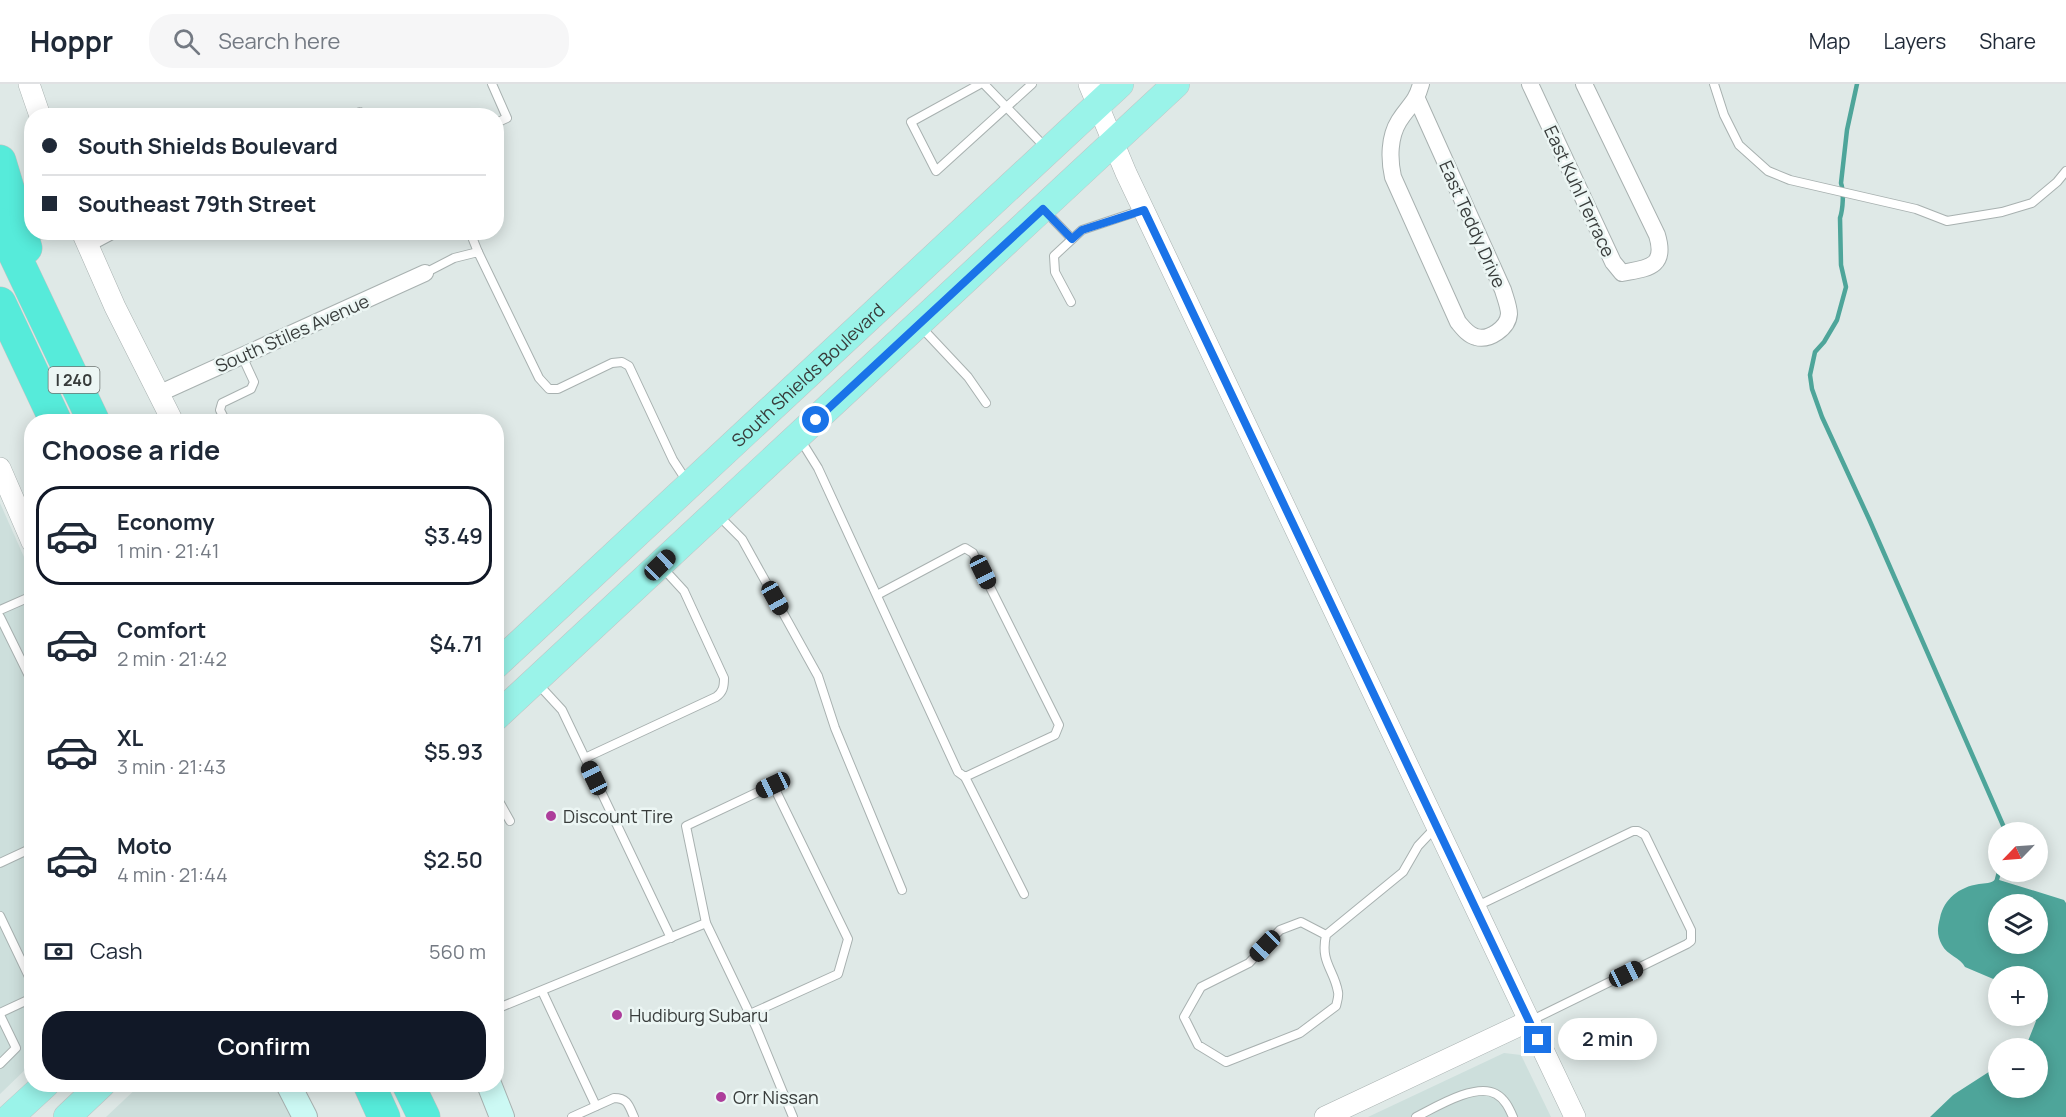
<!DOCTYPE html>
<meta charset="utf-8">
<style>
:root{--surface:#fff;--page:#f6f6f7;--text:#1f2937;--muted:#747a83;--line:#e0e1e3;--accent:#111827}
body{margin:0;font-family:Manrope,sans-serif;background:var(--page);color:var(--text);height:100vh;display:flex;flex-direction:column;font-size:22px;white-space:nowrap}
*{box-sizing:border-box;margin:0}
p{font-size:20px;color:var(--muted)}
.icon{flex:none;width:33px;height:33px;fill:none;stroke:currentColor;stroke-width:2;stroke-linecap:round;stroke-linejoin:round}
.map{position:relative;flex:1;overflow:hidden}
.sheet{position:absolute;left:24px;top:330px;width:480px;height:678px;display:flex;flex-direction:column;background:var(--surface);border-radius:24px;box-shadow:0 3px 15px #0003}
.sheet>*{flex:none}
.banner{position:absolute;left:24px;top:24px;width:480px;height:132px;border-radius:24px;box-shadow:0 3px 15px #0003;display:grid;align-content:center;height:132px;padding:0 18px;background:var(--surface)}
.needle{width:39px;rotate:245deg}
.tools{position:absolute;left:1988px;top:738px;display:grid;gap:12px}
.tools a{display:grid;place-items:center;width:60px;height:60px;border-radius:50%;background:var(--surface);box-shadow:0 3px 15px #0003;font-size:30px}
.end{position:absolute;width:27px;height:27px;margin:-14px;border:8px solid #1a73e8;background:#fff;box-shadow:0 0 0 3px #fff}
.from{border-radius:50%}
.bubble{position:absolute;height:42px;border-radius:21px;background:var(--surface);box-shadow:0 3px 15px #0003;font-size:20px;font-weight:600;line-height:42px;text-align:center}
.car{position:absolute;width:18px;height:36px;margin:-18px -9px;border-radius:8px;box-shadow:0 0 4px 2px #0007;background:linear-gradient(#222 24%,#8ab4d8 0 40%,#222 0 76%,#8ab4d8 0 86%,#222 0)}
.banner b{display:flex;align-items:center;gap:21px;height:57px;font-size:22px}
.banner b+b{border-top:2px solid var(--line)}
.banner i{width:15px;height:15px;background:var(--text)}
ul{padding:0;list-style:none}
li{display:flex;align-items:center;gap:18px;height:99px;margin:0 12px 9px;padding:0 6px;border:3px solid transparent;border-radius:24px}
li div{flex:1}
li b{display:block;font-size:22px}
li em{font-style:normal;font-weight:600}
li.on{border-color:var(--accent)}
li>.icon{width:54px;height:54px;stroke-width:1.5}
h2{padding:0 18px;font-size:27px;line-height:72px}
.pay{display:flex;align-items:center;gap:15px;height:66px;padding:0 18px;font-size:22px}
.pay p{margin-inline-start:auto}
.button{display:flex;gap:12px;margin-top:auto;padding:12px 18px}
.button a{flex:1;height:69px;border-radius:24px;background:var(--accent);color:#fff;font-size:24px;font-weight:600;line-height:69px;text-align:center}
header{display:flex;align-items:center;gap:36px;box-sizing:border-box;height:84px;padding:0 30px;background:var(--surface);border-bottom:2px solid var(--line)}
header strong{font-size:28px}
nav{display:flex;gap:33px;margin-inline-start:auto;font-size:21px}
.search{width:420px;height:54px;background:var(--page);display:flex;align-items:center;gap:15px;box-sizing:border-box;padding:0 21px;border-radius:24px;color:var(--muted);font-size:22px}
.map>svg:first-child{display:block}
.built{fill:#cddfdc}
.water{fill:#4ea59a;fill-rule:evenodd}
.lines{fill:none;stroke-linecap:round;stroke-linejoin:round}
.stream{stroke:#4ea59a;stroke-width:4.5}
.service-casing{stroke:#a8b1b0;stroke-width:10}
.minor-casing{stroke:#a8b1b0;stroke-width:18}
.tertiary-casing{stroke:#a8b1b0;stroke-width:22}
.secondary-casing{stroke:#a8b1b0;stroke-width:26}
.primary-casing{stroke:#c3c4c4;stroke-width:28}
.motorway-casing{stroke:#c3c4c4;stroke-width:33}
.service{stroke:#fff;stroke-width:8}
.minor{stroke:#fff;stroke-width:16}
.tertiary{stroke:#fff;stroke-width:21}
.secondary{stroke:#ccf9f4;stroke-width:24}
.primary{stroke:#9af3e9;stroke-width:27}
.motorway{stroke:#56ebda;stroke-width:32}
.route{stroke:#1a73e8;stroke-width:8}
.poi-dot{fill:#ad3e9b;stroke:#ecf6f4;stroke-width:2}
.labels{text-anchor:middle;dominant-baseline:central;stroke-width:5;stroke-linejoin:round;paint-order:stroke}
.shield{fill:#ecf6f4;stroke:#6e7472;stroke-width:1.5}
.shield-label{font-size:16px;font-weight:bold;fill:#383c3b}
.street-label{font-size:18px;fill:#383c3b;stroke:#ecf6f4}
.poi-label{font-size:18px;fill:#383c3b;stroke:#ecf6f4;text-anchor:start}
</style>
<header>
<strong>Hoppr</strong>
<div class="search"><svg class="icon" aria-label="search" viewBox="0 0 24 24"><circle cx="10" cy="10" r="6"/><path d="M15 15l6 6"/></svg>Search here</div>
<nav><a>Map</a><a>Layers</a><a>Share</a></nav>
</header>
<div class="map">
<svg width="2066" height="1033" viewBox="0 0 2066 1033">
<rect width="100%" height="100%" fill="#dfe9e7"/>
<!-- built -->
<g class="built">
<polygon points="0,419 32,491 31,980 0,1010"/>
<polygon points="1504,969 1521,971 1551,1033 1368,1033"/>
<polygon points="141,1000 276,1001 293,1033 106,1033"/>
</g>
<!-- water -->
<path class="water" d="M1996 795 2064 816 2066 819V1033H1930L1953 1011 1998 982V1004H2037V964H2023L2026 962 2036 937 2033 932H2037V892H1998V897L1965 883C1961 874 1947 871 1942 861 1937 852 1937 845 1940 834 1944 815 1959 803 1979 800 1985 799 1991 800 1996 795ZM1998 820H2037V860H1998Z"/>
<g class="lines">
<!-- stream -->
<g class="stream">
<path d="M1857 0 1847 46 1841 99C1844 108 1843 125 1840 134L1841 181 1846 203 1837 236 1824 258 1815 268 1810 291 1812 305 1822 333 1869 435 2006 748"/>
<polyline points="1996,799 1999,788"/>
</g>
<defs>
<g id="service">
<polyline points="492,0 507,34 496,39"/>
<polyline points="980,0 911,38 936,87 1032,0"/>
<polyline points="984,0 1046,64"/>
<polyline points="1714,0 1724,31 1739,61 1768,87 1790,96 1916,125 1947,137 2002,128 2032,119 2057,98 2066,87"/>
<polyline points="352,32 360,28"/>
<polyline points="1045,127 1072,155"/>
<polyline points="470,148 478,168"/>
<polyline points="88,164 118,148"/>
<polyline points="425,189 454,174 478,168 539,294 549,305 558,305 612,279 622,278 629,282 673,376 688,399"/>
<polyline points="1071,218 1055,188 1054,172 1082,146 1142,126"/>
<polyline points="921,243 968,293 986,319"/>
<polyline points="226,338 220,326 222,319 251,305 254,298 242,272"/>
<polyline points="800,355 818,384 958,688 965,693 1055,651 1059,641 973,469 965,464 877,511"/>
<polyline points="718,431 742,455 818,592 835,644 902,806"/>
<polyline points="0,526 32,512"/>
<polyline points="0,533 32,598"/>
<polyline points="538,600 562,626 671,854"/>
<path d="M585 674 716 613C723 608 724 603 724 594L684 507 661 482"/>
<polyline points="965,693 1024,810"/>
<polyline points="496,712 510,737"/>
<polyline points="0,779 32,764"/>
<polyline points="1475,823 1633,747 1638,747 1645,751 1691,846 1691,857 1687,860 1530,937"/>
<polyline points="0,832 32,899"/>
<polyline points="706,839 686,742 773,701 848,855 838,890 750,930"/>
<path d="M1326 851 1301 838 1280 846 1249 879 1201 903 1184 933 1198 961 1226 978 1300 949 1336 922C1337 918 1339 912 1338 908 1334 885 1320 879 1326 851L1403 788 1418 762 1435 744"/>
<polyline points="542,907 596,1022"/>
<polyline points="496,925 706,839 756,943 793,1033"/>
<polyline points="0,929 32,914"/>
<polyline points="0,931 16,964 0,980"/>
<path d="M572 1033 614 1014C628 1014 629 1022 634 1033"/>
<path d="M1416 1033C1434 1024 1476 998 1496 1010 1505 1015 1509 1024 1513 1033"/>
</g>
<g id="minor">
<path d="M1530 0 1613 178 1622 189C1647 184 1667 184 1657 151L1584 0"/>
<path d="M1417 15 1503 206C1505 213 1509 223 1509 230 1508 244 1489 257 1476 253 1468 251 1463 244 1458 238L1393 93C1389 75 1389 53 1399 37 1409 21 1416 19 1421 0"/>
<polyline points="158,310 425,189"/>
</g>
<g id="tertiary">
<polyline points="29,0 40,32"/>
<polyline points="1089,0 1126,89 1575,1033"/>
<polyline points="82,148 115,223 173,338"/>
<polyline points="0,384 32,458"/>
<polyline points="1325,1033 1529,937"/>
</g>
<g id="secondary">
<polyline points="288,1000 305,1033"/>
<polyline points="489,1000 502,1033"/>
</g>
<g id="primary">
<path id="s1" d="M496 581 1120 0"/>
<polyline points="496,633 1176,0"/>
<polyline points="10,1033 46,1000"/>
<polyline points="67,1033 102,1000"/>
</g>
<g id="motorway">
<polyline points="0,77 26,164"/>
<polyline points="0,140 94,338"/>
<polyline points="0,219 56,338"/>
<polyline points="369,1000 384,1033"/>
<polyline points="408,1000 424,1033"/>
</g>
</defs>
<!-- service casing -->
<use href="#service" class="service-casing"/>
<!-- minor casing -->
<use href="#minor" class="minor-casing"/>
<!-- tertiary casing -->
<use href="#tertiary" class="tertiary-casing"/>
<!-- secondary casing -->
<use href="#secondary" class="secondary-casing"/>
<!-- primary casing -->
<use href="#primary" class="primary-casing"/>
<!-- motorway casing -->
<use href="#motorway" class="motorway-casing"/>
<!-- service -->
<use href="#service" class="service"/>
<!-- minor -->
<use href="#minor" class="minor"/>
<!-- tertiary -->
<use href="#tertiary" class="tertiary"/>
<!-- secondary -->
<use href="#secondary" class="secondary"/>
<!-- primary -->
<use href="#primary" class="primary"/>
<!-- motorway -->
<use href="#motorway" class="motorway"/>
</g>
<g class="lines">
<!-- route -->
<polyline class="route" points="816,336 1043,125 1072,155 1082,146 1144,126 1538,956"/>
</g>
<!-- markers -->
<g class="poi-dot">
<circle cx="551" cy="732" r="6"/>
<circle cx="617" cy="931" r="6"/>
<circle cx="721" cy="1013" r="6"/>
</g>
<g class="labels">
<!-- shield labels -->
<rect class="shield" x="48.5" y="283" width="51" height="26" rx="4.5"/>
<g class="shield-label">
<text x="74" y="296">I 240</text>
</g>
<!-- street labels -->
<g class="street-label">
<text transform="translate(1580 107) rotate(65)">East Kuhl Terrace</text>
<text transform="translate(1473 140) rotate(66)">East Teddy Drive</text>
<text transform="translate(292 249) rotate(-24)">South Stiles Avenue</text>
<text stroke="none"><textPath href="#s1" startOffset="426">South Shields Boulevard</textPath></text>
</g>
<!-- poi labels -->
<g class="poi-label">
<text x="563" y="732">Discount Tire</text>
<text x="629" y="931">Hudiburg Subaru</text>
<text x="733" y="1013">Orr Nissan</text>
</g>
</g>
</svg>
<div class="tools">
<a><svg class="needle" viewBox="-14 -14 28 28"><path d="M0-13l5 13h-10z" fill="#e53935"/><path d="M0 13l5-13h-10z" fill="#747a83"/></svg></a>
<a><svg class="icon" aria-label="layers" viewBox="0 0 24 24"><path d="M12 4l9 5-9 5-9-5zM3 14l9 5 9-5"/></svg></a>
<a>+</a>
<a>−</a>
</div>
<i class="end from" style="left:816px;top:336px"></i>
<i class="end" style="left:1538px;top:956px"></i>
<div class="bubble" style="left:1558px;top:934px;width:99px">2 min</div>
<i class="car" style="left:660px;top:481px;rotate:46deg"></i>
<i class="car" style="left:983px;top:488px;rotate:154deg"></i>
<i class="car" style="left:775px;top:514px;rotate:151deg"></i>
<i class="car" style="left:594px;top:694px;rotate:334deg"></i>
<i class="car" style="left:773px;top:701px;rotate:245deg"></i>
<i class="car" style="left:1265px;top:862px;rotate:224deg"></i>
<i class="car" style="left:1626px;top:890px;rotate:64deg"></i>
<div class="banner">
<b><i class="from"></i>South Shields Boulevard</b>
<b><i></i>Southeast 79th Street</b>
</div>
<section class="sheet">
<h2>Choose a ride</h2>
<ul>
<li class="on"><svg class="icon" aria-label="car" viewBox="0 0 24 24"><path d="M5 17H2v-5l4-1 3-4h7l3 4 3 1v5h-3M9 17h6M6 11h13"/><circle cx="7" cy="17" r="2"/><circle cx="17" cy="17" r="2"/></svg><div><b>Economy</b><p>1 min · 21:41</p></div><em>$3.49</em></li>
<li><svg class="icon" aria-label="car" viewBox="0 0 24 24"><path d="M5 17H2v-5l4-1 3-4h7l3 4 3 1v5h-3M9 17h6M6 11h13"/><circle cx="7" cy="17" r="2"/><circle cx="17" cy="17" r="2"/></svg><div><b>Comfort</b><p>2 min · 21:42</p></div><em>$4.71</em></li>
<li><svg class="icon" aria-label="car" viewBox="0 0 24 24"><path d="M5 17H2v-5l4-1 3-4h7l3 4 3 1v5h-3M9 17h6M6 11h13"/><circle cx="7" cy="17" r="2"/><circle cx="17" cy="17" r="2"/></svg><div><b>XL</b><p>3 min · 21:43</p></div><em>$5.93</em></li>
<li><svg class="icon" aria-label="car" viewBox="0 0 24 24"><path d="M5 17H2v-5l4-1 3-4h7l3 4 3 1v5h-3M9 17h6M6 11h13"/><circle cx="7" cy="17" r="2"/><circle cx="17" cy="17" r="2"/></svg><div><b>Moto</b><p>4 min · 21:44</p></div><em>$2.50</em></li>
</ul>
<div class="pay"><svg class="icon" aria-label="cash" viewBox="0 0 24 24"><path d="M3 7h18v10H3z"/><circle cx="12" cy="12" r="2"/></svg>Cash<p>560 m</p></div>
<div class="button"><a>Confirm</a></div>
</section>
</div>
